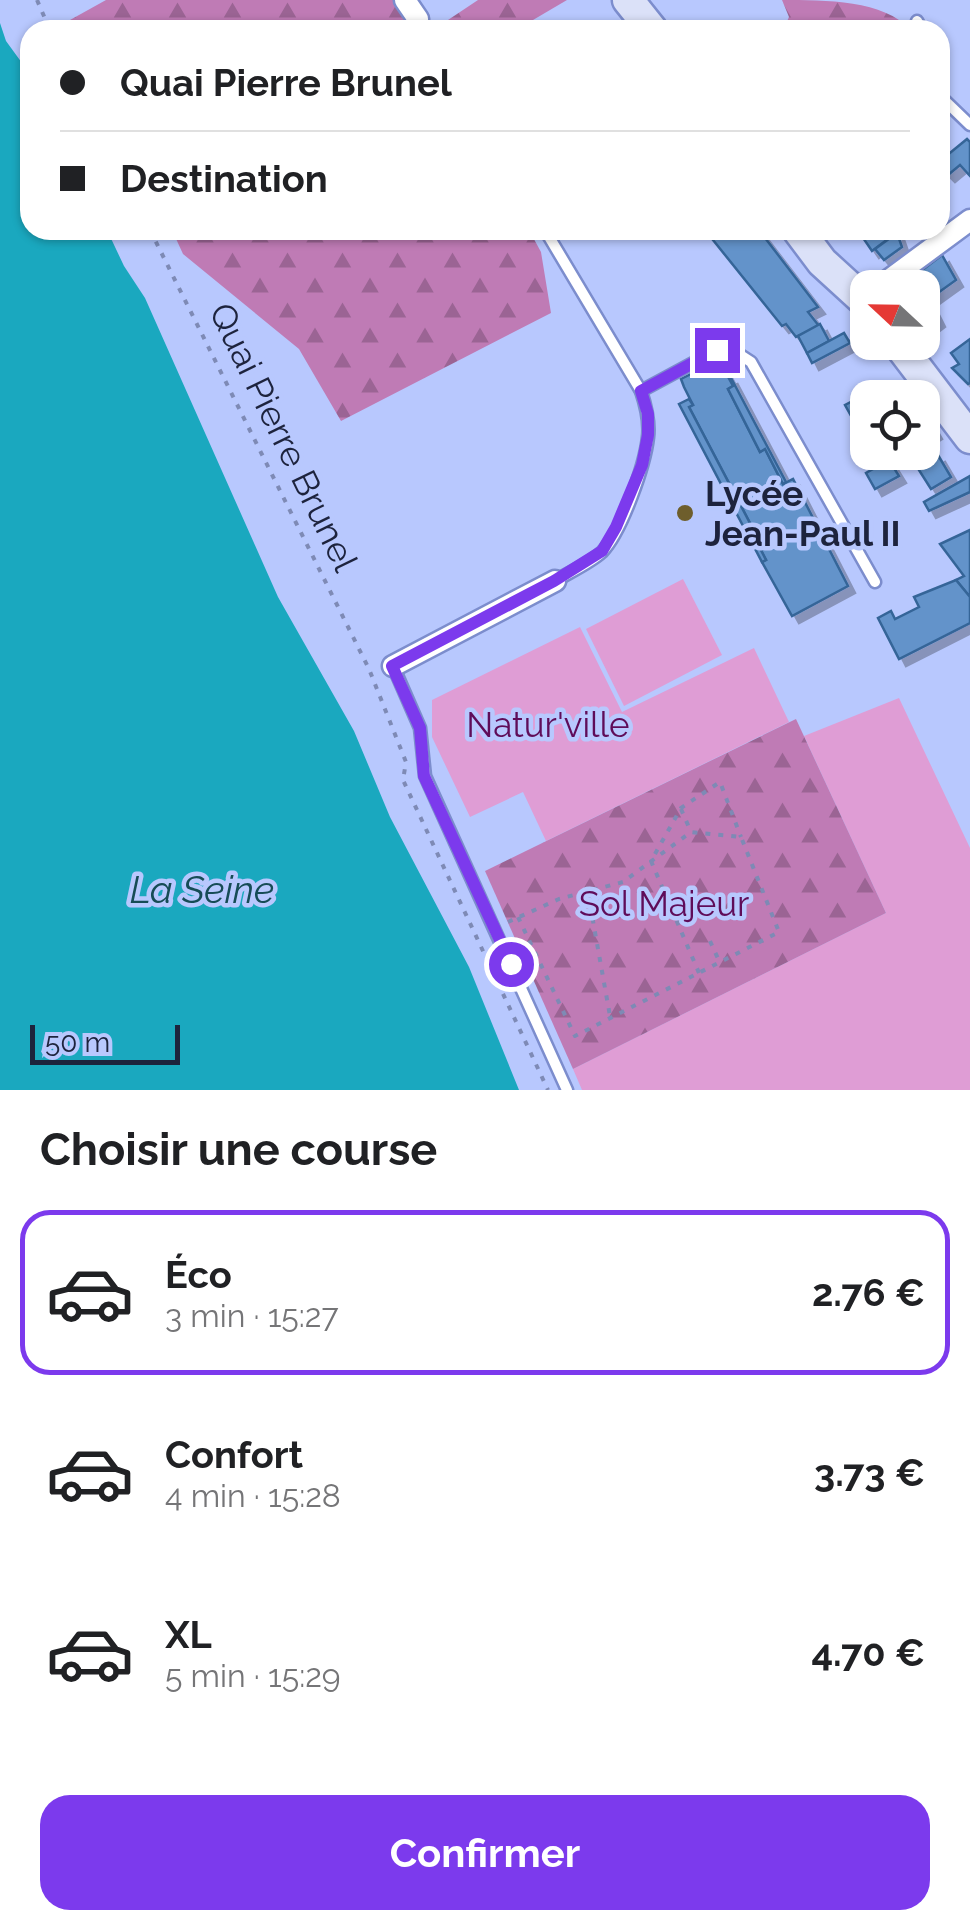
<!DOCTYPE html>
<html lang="fr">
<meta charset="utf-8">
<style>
:root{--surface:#fff;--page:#f6f6f6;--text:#202124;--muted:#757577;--line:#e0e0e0;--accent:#7c3aed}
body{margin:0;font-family:Raleway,sans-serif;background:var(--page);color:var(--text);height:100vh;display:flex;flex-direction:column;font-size:38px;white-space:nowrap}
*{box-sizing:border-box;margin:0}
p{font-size:32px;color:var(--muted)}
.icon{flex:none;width:55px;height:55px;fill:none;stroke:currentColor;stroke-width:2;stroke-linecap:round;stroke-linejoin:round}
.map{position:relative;height:1090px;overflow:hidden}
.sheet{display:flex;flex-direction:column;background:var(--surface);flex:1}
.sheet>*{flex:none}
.hud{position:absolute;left:20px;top:20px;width:930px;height:220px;border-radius:30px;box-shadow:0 2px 8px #0004;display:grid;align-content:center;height:220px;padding:0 40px;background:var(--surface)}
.needle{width:65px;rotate:292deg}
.buttons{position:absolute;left:850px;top:270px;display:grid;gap:20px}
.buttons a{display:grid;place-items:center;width:90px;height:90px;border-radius:20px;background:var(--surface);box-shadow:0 2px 8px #0004;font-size:50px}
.scale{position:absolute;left:30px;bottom:25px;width:150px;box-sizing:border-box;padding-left:10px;border:5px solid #1d233d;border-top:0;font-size:28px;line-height:35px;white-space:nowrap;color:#1d233d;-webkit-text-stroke:8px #b8c8fe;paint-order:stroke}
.end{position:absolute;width:45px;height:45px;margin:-22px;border:12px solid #7c3aed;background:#fff;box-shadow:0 0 0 5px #fff}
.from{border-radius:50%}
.hud b{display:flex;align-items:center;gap:35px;height:95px;font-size:38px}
.hud b+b{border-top:2px solid var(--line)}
.hud i{width:25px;height:25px;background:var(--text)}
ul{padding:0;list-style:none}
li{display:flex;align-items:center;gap:30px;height:165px;margin:0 20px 15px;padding:0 20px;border:5px solid transparent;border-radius:30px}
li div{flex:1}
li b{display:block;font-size:38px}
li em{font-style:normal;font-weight:700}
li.active{border-color:var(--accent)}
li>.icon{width:90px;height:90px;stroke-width:1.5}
h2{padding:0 40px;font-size:45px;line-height:120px}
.primary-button{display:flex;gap:20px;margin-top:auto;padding:20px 40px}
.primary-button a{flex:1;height:115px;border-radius:30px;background:var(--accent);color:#fff;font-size:40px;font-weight:700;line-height:115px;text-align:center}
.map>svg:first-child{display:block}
.green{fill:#df9dd5}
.forest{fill:url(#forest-firs)}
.water{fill:#1aa8bf}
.building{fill:#6393ca;stroke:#356598;stroke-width:2.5;filter:url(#shadow)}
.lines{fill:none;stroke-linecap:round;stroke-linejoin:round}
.lane-casing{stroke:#7c8dcd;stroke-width:15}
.street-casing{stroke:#7c8dcd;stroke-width:25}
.secondary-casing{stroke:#7c8dcd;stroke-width:35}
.path{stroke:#7e8ab5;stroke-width:4;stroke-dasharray:5 8;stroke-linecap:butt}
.lane{stroke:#fff;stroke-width:10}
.street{stroke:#fff;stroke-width:20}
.secondary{stroke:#dbe1f8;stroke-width:30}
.route{stroke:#7c3aed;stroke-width:12}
.poi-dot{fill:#6e5e2c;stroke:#b8c8fe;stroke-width:4}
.labels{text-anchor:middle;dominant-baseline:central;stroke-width:9;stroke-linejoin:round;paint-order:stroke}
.street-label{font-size:35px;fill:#1d233d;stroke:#b8c8fe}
.poi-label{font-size:35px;font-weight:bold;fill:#1d233d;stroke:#b8c8fe;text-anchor:start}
.park-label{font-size:35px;fill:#5f0c59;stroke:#b8c8fe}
.water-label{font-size:38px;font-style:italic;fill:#164c56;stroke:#b8c8fe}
</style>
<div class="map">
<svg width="970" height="1090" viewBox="0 0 970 1090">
<defs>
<pattern id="forest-firs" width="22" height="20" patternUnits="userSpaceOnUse" patternTransform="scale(2.5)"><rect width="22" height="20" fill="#bf7bb5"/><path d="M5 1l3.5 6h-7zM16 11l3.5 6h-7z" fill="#9b6494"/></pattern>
<filter id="shadow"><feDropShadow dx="7" dy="7" stdDeviation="0" flood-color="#0004"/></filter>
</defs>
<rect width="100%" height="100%" fill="#b8c8fe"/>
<!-- green -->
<g class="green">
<polygon points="683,579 722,655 624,706 586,629"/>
<polygon points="580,627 622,712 754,648 789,722 546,841 523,792 470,817 432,737 432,700"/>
<polygon points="899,698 970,848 970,1090 582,1090 573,1069 886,913 804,736"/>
</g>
<!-- forest -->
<g class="forest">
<polygon points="106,0 393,0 414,30 75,30 70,20"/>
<polygon points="478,0 567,0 516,30 433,30"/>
<path d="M782 0C825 0 885 0 910 30H783L789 17Z"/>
<polygon points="172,230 529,230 541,252 551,313 341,421 299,349 183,254"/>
<polygon points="796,719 886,913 573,1069 485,871"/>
</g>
<!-- water -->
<polygon class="water" points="0,23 6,41 30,74 30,230 107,230 124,266 145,298 278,597 354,731 390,817 469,967 519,1090 0,1090"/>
<!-- building -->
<g class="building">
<polygon points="967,139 970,142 970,176 960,165 948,175 940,167 940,161"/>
<polygon points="705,230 759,230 818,307 808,312 819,326 796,337 786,324 782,326"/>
<polygon points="861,230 887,230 892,236 872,251 859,232"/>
<polygon points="897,233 902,247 884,260 875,249"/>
<polygon points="942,255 956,280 928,300 923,294 932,286 921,271"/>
<polygon points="927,298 938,320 922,332 922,302"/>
<polygon points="820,324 829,341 807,353 798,336"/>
<polygon points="844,333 850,343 812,363 807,353"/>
<polygon points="970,339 970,383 968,384 952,368 959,364 951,353"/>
<polygon points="719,360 733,386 728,389 760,452 765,449 783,484 793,479 848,586 792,616 762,562 766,560 750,529 752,527 689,407 693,405 684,387 681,379"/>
<polygon points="730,376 786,482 783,484 765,449 760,452 728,389 733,386"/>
<polygon points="874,390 878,398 868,398 868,425 859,430 845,405"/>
<polygon points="689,399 693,405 689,407 752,527 750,529 766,560 762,562 679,404"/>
<polygon points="925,415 935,432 922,440 922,416"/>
<polygon points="938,455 951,477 931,489 917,467"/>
<polygon points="889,460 899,476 875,489 866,473"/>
<polygon points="970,476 970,492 929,511 924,502"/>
<polygon points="970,530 970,597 956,580 964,576 940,544"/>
<polygon points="956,580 970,597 970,623 899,659 878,618 891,611 895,619 919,607 914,597"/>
</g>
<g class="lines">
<defs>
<g id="lane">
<polyline points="917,21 922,30"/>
<polyline points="940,96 970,125"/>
<path d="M545 230 641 391C646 406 650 421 648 437 645 465 622 531 602 552 590 563 570 572 555 581"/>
<polyline points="641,391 717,350 731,349 751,362 875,582"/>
<polyline points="393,666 420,728 425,776 567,1090"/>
</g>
<g id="street">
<polyline points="405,0 418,19"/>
<polyline points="878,288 970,220"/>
<polyline points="393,666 555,581"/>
</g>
<g id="secondary">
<polyline points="628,0 652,30"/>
<polyline points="798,230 822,262 868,304"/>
<polyline points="897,342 970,438"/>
</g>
</defs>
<!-- lane casing -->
<use href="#lane" class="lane-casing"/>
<!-- street casing -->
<use href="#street" class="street-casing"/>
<!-- secondary casing -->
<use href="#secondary" class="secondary-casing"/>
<!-- path -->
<g class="path">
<polyline points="37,0 50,30"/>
<polyline points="150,230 369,669 406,762 403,780 548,1090"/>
<polyline points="681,809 691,832"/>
<polyline points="588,893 610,1016"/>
<polyline points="508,922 559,899 623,882 691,832 741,837 779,932 575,1036 518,917"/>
<polyline points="710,941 720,963"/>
<polyline points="699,973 651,861 681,808 720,782 741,837"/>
</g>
<!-- lane -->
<use href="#lane" class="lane"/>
<!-- street -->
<use href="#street" class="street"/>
<!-- secondary -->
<use href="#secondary" class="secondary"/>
</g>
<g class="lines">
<!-- route -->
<polyline class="route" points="511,964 424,776 420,728 392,666 554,581 602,551 616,527 642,465 648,435 648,414 641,391 717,350"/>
</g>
<!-- markers -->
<circle class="poi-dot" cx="685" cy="513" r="10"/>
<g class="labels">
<!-- street labels -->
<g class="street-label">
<text transform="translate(284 437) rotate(64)">Quai Pierre Brunel</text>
</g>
<!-- poi labels -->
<g class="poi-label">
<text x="705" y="493">Lycée<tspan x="705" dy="40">Jean-Paul II</tspan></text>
</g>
<!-- park labels -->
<g class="park-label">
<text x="548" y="724">Natur'ville</text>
<text x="664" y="903">Sol Majeur</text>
</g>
<!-- water labels -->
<g class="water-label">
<text x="202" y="889">La Seine</text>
</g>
</g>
</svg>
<div class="buttons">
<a><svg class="needle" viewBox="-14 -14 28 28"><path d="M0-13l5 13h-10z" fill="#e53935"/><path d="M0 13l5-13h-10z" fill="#757577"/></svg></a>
<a><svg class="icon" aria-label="locate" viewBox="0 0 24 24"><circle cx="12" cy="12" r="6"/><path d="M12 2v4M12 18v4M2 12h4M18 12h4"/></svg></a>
</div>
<div class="scale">50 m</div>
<i class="end from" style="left:511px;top:964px"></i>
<i class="end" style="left:717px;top:350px"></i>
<div class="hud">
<b><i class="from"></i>Quai Pierre Brunel</b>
<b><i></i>Destination</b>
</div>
</div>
<section class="sheet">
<h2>Choisir une course</h2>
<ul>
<li class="active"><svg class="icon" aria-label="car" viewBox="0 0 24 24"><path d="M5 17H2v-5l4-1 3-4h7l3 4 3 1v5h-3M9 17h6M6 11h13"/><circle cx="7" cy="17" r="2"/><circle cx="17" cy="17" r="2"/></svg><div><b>Éco</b><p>3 min · 15:27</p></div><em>2.76 €</em></li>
<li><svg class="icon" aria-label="car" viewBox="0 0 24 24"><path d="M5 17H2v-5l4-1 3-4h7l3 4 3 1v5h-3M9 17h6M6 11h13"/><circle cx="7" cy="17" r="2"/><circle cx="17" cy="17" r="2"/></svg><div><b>Confort</b><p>4 min · 15:28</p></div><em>3.73 €</em></li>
<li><svg class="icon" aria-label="car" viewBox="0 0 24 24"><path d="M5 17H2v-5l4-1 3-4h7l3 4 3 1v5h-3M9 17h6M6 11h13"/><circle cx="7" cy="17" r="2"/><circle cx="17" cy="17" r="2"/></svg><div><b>XL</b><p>5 min · 15:29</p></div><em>4.70 €</em></li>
</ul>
<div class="primary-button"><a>Confirmer</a></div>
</section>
